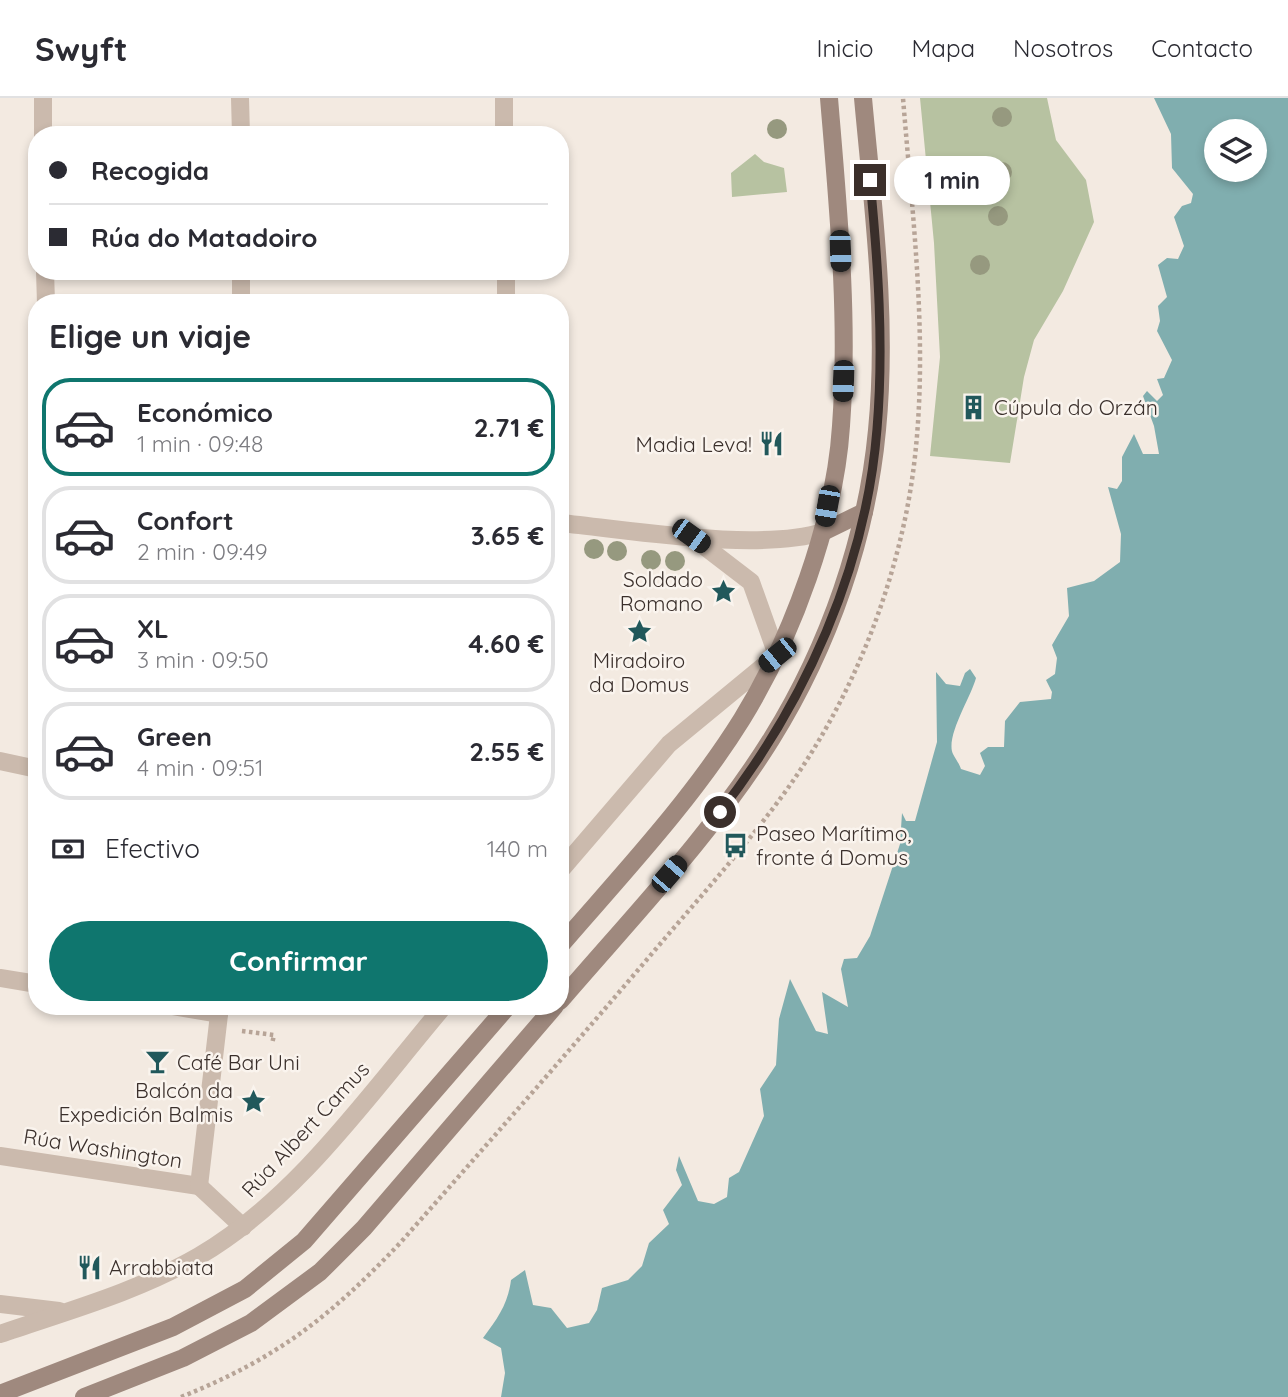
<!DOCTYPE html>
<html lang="es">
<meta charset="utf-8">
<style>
:root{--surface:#fff;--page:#f2f2f3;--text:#2b2b33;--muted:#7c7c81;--line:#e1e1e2;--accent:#0f766e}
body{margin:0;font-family:Quicksand,sans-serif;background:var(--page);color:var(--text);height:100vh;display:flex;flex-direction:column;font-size:26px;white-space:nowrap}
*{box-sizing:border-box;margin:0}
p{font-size:23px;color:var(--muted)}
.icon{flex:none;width:38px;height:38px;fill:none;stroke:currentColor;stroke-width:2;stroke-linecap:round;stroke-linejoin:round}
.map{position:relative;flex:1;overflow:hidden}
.sheet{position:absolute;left:28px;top:196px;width:541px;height:721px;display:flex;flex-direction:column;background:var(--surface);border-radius:28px;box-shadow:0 4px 10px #0003}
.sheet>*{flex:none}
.hud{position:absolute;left:28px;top:28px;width:541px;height:154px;border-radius:28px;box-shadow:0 4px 10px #0003;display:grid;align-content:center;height:154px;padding:0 21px;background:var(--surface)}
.buttons{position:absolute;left:1204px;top:21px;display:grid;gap:14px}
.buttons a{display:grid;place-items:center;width:63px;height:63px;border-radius:50%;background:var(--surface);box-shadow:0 4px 10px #0003;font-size:35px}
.end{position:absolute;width:32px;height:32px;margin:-16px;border:9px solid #3a2f2b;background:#fff;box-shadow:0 0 0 4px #fff}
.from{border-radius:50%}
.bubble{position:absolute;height:49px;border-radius:24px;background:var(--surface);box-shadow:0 4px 10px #0003;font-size:23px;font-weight:700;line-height:49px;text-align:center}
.car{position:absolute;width:21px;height:42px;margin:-21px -10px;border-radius:9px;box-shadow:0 0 5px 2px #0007;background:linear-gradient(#222 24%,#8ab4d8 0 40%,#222 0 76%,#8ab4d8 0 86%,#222 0)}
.hud b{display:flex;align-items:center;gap:24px;height:66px;font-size:26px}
.hud b+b{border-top:2px solid var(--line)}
.hud i{width:18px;height:18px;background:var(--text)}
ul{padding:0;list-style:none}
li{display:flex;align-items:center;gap:21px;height:98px;margin:0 14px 10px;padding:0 7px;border:4px solid var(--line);border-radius:28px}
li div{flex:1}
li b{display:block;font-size:26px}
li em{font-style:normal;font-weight:700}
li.active{border-color:var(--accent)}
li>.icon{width:63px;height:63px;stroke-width:1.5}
h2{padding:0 21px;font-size:32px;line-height:84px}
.pay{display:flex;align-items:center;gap:18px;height:77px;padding:0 21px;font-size:26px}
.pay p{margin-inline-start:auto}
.cta{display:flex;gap:14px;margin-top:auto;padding:14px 21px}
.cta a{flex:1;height:80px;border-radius:42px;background:var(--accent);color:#fff;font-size:28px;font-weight:700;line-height:80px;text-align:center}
header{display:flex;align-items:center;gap:42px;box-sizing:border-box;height:98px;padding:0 35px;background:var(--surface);border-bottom:2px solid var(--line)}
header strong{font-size:33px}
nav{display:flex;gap:38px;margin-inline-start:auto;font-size:24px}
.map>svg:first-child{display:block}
.green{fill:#b7c2a1}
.water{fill:#80aeaf;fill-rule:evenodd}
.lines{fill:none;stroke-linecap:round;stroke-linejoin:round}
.path{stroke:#b7a497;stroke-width:4.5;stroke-dasharray:3.5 3.5;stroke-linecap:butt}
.street{stroke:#cbbaad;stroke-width:18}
.secondary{stroke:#9f897e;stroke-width:18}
.tree{fill:#96997f}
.route{stroke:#3a2f2b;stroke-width:9}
.labels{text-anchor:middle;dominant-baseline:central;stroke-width:5;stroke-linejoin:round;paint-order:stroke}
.poi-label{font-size:21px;fill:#3a2f2b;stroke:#faf4ee;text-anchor:start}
.street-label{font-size:21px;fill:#3a2f2b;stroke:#faf4ee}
</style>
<header>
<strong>Swyft</strong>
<nav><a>Inicio</a><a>Mapa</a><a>Nosotros</a><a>Contacto</a></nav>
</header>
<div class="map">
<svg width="1288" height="1299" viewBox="0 0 1288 1299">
<rect width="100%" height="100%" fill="#f3eae1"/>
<!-- green -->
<g class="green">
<polygon points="920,0 1047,0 1056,42 1086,82 1094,124 1063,193 1034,242 1024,279 1010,365 930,358 940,259 934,145"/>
<polygon points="755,56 764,64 784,70 787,94 732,99 731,75"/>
</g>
<!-- water -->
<path class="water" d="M1154 0H1288V1299H501L505 1275 501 1250 483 1240C498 1220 508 1206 511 1182L525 1172 533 1207 551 1210 567 1230 589 1225 597 1212 602 1190 628 1182 642 1168 649 1145 669 1126 663 1112 682 1087 676 1072 679 1058 698 1103 714 1106 727 1099 729 1080 739 1074 764 1018 760 991 776 967 779 921 790 881 816 933 828 936 822 894 848 909 841 871 844 861 857 860 870 838 900 746 902 715 906 723H915L937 644 936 574 946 586 960 588 965 575 970 571 976 580C971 599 945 639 953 656 956 662 959 665 961 671L980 677 985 668 980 655 988 649H1004L1005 623 1020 604 1051 601 1052 594 1046 582 1055 576 1057 560 1052 547 1069 518 1067 490 1094 483 1120 464 1121 436 1108 389 1117 391 1122 383V359L1134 336 1143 356H1159L1154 328 1143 298 1147 293 1157 303 1163 297 1157 281 1164 280 1172 262 1157 233 1160 223 1158 208 1167 199 1158 167 1167 160 1178 161 1184 148 1174 119 1182 108 1191 105 1193 96 1172 70 1171 36ZM1216 33H1255V72H1216Z"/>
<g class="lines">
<!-- path -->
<g class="path">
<polyline points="242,933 274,937 272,946"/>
<path d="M181 1299C278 1260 330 1219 401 1144 483 1051 564 959 644 865 685 816 728 769 767 718 835 632 882 529 905 421 934 284 914 138 903 0"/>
</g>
<!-- street -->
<g class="street">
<polyline points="43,0 43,37"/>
<polyline points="240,0 241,37"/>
<polyline points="504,0 504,37"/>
<polyline points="45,173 46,205"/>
<polyline points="241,173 241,205"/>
<polyline points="506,173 506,205"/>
<path d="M560 425C632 432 756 454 823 434"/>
<polyline points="0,663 37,671"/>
<polyline points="560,773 669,646 777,557 751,484 691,438"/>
<polyline points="0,880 37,886"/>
<polyline points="172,908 219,916"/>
<polyline points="0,1058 199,1088"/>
<polyline points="199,1088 220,908"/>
<polyline points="199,1088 243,1129"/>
<polyline points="0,1206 59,1213"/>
<path d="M0 1236C67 1213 137 1194 199 1158 297 1101 371 994 444 908"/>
</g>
<!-- secondary -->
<g class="secondary">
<polyline points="823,434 864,414"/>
<path d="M560 848C623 775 691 703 742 621 792 540 835 423 841 328 849 219 838 109 829 0"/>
<path d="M560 903C633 818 713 735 772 640 829 548 867 439 877 332 888 222 873 110 863 0"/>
<polyline points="0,1296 173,1229 245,1191 304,1143 508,908"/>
<polyline points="84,1299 183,1260 251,1225 320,1174 364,1130 555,908"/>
</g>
</g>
<!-- trees -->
<g class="tree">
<circle cx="1002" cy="19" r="10"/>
<circle cx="777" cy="31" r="10"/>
<circle cx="1002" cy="74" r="10"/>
<circle cx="998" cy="118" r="10"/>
<circle cx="980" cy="167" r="10"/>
<circle cx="594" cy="451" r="10"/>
<circle cx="617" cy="453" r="10"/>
<circle cx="651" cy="462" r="10"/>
<circle cx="675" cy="463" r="10"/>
</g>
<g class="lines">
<!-- route -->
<path class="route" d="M720 714C805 605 866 470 877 331 884 248 878 165 870 82"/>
</g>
<!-- icons -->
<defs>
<symbol id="building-bare" viewBox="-9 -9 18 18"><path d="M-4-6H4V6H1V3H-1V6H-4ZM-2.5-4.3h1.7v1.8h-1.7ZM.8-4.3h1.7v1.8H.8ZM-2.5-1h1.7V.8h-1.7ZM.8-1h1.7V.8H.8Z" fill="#21585b" stroke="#faf4ee" stroke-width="2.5" paint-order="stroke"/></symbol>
<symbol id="restaurant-bare" viewBox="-9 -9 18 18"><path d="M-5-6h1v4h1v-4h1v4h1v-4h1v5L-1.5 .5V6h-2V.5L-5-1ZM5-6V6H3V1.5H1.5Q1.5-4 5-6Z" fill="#21585b" stroke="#faf4ee" stroke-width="2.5" paint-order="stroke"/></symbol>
<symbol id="sight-bare" viewBox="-9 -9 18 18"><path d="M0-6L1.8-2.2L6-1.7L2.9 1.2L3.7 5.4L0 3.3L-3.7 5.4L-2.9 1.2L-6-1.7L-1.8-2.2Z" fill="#21585b" stroke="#faf4ee" stroke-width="2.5" paint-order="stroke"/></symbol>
<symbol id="bus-bare" viewBox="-9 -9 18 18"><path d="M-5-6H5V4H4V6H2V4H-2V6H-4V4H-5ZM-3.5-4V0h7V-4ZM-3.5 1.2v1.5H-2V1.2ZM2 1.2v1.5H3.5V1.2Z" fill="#21585b" stroke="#faf4ee" stroke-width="2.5" paint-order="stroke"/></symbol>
<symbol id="bar-bare" viewBox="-9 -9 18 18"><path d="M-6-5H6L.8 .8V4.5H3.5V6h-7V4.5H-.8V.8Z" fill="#21585b" stroke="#faf4ee" stroke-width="2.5" paint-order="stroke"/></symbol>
</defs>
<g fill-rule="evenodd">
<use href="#building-bare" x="956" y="292" width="35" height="35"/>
<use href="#restaurant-bare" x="754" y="328" width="35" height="35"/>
<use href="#sight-bare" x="706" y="476" width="35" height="35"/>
<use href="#sight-bare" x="622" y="516" width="35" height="35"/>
<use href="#bus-bare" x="718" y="730" width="35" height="35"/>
<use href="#bar-bare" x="140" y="946" width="35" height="35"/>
<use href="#sight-bare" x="236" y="986" width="35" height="35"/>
<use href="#restaurant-bare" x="72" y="1152" width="35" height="35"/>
</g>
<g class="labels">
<!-- poi labels -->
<g class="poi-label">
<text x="994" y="309">Cúpula do Orzán</text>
<text x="752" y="346" text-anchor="end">Madia Leva!</text>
<text x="703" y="481" text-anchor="end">Soldado<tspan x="703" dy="24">Romano</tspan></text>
<text x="639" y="562" text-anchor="middle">Miradoiro<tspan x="639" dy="24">da Domus</tspan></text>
<text x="756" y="735">Paseo Marítimo,<tspan x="756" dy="24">fronte á Domus</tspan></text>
<text x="177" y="964">Café Bar Uni</text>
<text x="233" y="992" text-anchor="end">Balcón da<tspan x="233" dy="24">Expedición Balmis</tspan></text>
<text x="109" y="1169">Arrabbiata</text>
</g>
<!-- street labels -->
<g class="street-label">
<text transform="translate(305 1031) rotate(-47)">Rúa Albert Camus</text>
<text transform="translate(103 1050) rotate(9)">Rúa Washington</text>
</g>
</g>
</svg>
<div class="buttons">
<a><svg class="icon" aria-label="layers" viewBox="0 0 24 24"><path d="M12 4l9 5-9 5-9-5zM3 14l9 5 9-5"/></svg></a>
</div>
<i class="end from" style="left:720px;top:714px"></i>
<i class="end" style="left:870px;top:82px"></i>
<div class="bubble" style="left:894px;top:58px;width:116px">1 min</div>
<i class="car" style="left:840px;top:153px;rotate:178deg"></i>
<i class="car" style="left:843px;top:283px;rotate:182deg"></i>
<i class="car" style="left:827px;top:408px;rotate:190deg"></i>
<i class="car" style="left:691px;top:438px;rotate:126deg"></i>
<i class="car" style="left:777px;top:557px;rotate:231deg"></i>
<i class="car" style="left:669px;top:776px;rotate:41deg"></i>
<div class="hud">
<b><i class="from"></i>Recogida</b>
<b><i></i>Rúa do Matadoiro</b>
</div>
<section class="sheet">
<h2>Elige un viaje</h2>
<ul>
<li class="active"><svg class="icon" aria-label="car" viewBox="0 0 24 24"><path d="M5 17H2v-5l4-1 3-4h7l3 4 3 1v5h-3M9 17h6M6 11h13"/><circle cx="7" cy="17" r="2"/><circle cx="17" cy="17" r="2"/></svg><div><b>Económico</b><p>1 min · 09:48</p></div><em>2.71 €</em></li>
<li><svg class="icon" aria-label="car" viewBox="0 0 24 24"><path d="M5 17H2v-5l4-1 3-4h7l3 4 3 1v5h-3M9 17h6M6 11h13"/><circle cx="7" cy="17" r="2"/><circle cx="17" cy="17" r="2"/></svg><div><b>Confort</b><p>2 min · 09:49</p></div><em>3.65 €</em></li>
<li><svg class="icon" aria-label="car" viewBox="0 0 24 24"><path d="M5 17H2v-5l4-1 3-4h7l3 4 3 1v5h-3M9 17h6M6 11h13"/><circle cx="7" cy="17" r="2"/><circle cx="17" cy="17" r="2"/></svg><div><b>XL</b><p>3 min · 09:50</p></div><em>4.60 €</em></li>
<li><svg class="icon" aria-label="car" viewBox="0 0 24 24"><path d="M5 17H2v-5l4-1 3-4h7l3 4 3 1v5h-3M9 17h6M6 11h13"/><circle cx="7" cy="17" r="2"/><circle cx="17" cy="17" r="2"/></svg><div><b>Green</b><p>4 min · 09:51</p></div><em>2.55 €</em></li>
</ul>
<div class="pay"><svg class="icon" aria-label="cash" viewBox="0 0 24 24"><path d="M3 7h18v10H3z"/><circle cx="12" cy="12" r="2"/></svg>Efectivo<p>140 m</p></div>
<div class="cta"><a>Confirmar</a></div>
</section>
</div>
